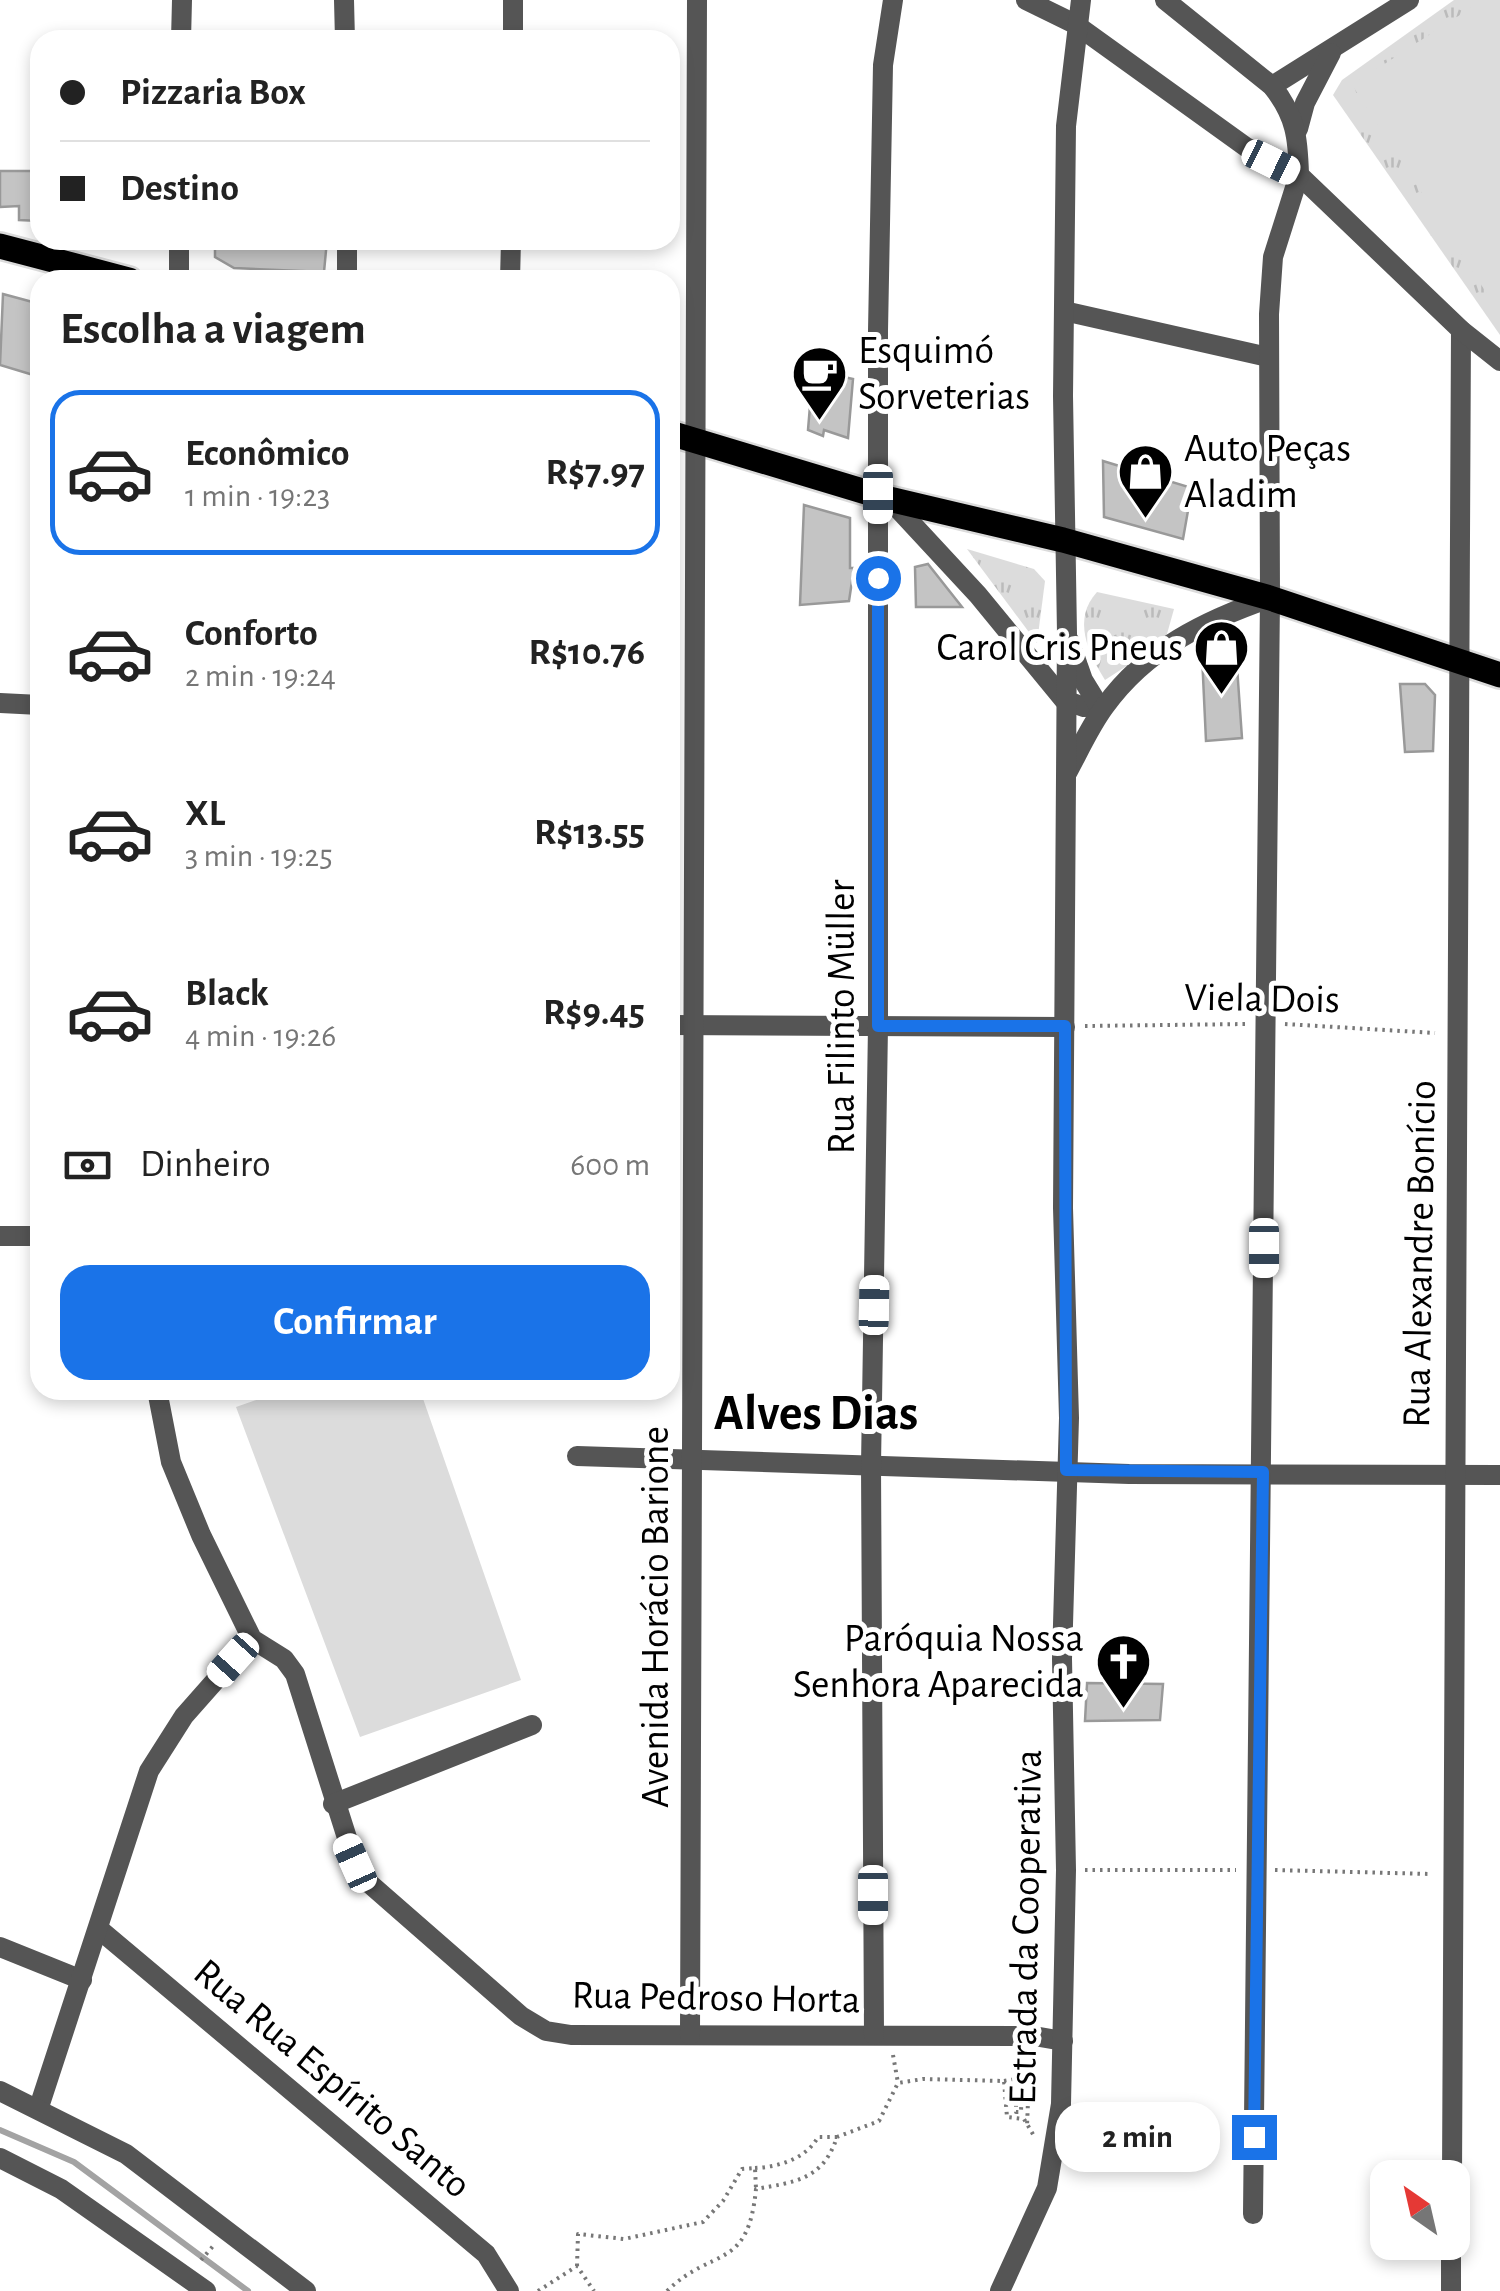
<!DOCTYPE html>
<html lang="pt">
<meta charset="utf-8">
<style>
:root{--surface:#fff;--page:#f2f2f2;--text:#222;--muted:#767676;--line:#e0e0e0;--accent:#1a73e8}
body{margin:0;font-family:"Alegreya Sans",sans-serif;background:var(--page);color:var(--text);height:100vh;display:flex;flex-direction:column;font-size:38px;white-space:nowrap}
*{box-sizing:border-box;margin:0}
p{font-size:32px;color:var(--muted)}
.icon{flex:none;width:55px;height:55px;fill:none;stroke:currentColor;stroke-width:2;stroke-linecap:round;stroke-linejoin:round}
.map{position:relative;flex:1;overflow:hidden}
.sheet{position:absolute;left:30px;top:270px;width:650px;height:1130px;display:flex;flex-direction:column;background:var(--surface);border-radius:30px;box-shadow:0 5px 15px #0003}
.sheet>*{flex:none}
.banner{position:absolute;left:30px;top:30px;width:650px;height:220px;border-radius:30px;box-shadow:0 5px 15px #0003;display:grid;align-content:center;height:220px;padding:0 30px;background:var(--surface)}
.needle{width:65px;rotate:326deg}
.buttons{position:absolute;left:1370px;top:2160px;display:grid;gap:20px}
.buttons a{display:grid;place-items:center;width:100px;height:100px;border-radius:20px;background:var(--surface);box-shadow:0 5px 15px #0003;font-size:50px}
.end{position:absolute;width:45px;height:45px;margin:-22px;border:12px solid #1a73e8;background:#fff;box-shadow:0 0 0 5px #fff}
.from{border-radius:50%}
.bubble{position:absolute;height:70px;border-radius:30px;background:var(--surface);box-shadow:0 5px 15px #0003;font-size:32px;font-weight:700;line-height:70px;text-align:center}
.car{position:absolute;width:30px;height:60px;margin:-30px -15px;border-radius:12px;box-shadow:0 0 8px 2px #0007;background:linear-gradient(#fff 24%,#345 0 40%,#fff 0 76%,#345 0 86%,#fff 0)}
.banner b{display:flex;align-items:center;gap:35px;height:95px;font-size:38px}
.banner b+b{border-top:2px solid var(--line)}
.banner i{width:25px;height:25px;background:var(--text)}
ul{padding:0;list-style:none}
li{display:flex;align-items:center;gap:30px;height:165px;margin:0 20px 15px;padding:0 10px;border:5px solid transparent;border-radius:30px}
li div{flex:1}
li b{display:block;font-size:38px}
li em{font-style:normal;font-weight:700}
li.current{border-color:var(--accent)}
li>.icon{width:90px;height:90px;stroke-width:1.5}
h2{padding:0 30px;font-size:45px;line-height:120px}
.pay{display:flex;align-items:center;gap:25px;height:110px;padding:0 30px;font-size:38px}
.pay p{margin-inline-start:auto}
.action{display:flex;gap:20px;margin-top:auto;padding:20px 30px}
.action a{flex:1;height:115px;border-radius:30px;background:var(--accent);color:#fff;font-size:40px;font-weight:700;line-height:115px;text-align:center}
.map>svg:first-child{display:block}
.grass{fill:url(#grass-tufts)}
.pitch{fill:#dcdcdc}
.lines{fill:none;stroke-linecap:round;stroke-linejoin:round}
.stream{stroke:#a3a3a3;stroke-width:6}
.building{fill:#c4c4c4;stroke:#999;stroke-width:2.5}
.primary-casing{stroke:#dbdbdb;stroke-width:30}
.path{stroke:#777;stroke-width:4;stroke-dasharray:2.5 5;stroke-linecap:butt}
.minor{stroke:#555;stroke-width:20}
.tertiary{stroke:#555;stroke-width:20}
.primary{stroke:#000;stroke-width:25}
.route{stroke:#1a73e8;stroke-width:12}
.labels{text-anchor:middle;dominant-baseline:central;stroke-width:10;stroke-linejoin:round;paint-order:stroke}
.poi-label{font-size:40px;fill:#000;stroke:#fff;text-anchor:start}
.street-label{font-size:40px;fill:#000;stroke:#fff}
.district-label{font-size:50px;font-weight:bold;fill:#000;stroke:#fff}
</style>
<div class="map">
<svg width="1500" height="2291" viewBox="0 0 1500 2291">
<defs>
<pattern id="grass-tufts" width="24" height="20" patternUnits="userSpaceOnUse" patternTransform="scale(2.5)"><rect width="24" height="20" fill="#dcdcdc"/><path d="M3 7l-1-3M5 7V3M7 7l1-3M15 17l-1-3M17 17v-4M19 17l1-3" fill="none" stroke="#bbb"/></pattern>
</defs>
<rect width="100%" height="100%" fill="#fff"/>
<!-- grass -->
<g class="grass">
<polygon points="1454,0 1500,0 1500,335 1333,95 1342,80"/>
<polygon points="967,549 1034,569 1045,581 1037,643"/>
<path d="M1097 592 1174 609 1165 641 1105 680C1088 653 1072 619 1097 592Z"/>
</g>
<!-- pitch -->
<g class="pitch">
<polygon points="1483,0 1500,0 1500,314 1352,85"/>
<polygon points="284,1390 420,1390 521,1680 360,1737 236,1407"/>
</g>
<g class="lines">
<!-- stream -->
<polyline class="stream" points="0,2130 74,2162 248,2291"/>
</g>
<!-- building -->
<g class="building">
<polygon points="0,171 40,171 40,221 19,220 19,206 0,207"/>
<polygon points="215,240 327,240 324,272 234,268 215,257"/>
<polygon points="3,294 40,304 40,377 0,365"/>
<polygon points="813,370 853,379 848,438 824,430 823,436 808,430"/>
<polygon points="1103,461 1192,488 1183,539 1104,517"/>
<polygon points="804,505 850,518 850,568 854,568 849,601 800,605"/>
<polygon points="928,564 962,607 916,607 915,567"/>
<polygon points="1236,652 1242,738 1206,741 1202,655"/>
<polygon points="1400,684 1425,684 1435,695 1433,751 1405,752"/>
<polygon points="1087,1683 1163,1684 1160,1720 1085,1721"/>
</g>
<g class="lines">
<defs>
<g id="primary">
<polyline points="0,246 129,280"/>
<polyline points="670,433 889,499 1063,540 1270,598 1500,675"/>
</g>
</defs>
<!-- primary casing -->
<use href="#primary" class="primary-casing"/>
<!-- path -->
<g class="path">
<polyline points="1285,1024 1435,1033"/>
<polyline points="1085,1026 1245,1024"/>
<polyline points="1085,1870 1236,1870"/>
<polyline points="1275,1870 1431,1874"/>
<polyline points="893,2055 898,2083"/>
<polyline points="1004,2081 1016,2079 1016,2112 1021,2112 1022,2078 1029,2077 1027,2126"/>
<path d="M755 2168C778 2167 806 2159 818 2137H837"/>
<polyline points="201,2260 214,2245"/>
<polyline points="577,2266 578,2234 624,2239 703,2222 723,2201 742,2169 755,2168 756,2189"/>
<polyline points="538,2291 577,2266 594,2291"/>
<path d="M667 2291C713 2246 748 2272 756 2189 795 2182 823 2180 837 2137L879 2121 898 2083 923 2079 1004 2081 1007 2117 1024 2119 1034 2136"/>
</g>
<!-- minor -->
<g class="minor">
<polyline points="344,0 345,40"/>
<polyline points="181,40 182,0"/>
<polyline points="513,40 513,0"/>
<polyline points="1272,86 1409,0"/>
<polyline points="1298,129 1305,103 1331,53"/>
<polyline points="347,240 347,280"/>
<polyline points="179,280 179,240"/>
<polyline points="510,280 511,240"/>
<polyline points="1064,311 1268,357"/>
<polyline points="889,499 978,595 1064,700 1084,707 1104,706"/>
<polyline points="1069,640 1083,680 1099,706"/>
<polyline points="0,703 40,705"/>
<path d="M1067 773C1079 751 1090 726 1105 706 1146 649 1206 620 1270 598"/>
<polyline points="670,1025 1065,1027"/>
<polyline points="0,1236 40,1236"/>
<polyline points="157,1390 171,1462 201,1535 252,1639 284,1659 295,1674 355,1863 370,1884 521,2016 546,2031 571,2035 1034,2036 1063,2041"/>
<polyline points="577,1456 1129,1474 1500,1475"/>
<polyline points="333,1804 532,1725"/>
<polyline points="100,1930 486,2254 509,2291"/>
<polyline points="0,1947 82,1980"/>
<polyline points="690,2035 697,0"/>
<polyline points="874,2035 871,1465 878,1026 878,331 883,65 893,0"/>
<polyline points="39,2107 149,1771 184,1716 252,1639"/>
<polyline points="1452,2178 1461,330"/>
<polyline points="1253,2214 1270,598 1269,314 1273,257 1299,175"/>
<polyline points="1451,2291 1451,2242"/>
</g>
<!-- tertiary -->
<g class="tertiary">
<polyline points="1026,0 1075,24 1246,147 1299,175 1461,330 1500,361"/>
<path d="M1165 0 1272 86C1296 116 1298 138 1299 175"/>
<polyline points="0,2091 126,2154 306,2291"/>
<polyline points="0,2158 61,2189 206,2291"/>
<polyline points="1000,2291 1047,2188 1061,2104 1066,1870 1062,1659 1069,1418 1063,1208 1067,633 1063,396 1066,126 1081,0"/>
</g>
<!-- primary -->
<use href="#primary" class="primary"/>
</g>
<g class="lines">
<!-- route -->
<polyline class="route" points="878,578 878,1026 1065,1026 1066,1470 1263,1472 1254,2137"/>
</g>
<!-- icons -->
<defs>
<symbol id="cafe-pin" viewBox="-11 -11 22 30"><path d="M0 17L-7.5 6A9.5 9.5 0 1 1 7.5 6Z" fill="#000" stroke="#fff"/><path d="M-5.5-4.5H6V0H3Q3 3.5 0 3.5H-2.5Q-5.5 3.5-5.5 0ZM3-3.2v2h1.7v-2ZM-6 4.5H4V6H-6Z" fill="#fff"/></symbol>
<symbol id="shop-pin" viewBox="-11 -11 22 30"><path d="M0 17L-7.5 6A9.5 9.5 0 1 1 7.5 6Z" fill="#000" stroke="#fff"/><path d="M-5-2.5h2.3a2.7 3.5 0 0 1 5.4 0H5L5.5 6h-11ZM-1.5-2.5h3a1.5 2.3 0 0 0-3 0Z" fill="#fff"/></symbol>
<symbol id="church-pin" viewBox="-11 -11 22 30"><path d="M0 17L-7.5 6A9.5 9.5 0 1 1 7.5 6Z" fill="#000" stroke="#fff"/><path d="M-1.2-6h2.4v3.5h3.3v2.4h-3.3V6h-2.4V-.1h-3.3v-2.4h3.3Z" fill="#fff"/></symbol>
</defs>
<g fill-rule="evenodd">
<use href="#cafe-pin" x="788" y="342" width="63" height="86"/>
<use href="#shop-pin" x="1114" y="440" width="63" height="86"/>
<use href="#shop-pin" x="1190" y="616" width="63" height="86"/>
<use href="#church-pin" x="1092" y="1630" width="63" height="86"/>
</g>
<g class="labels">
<!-- poi labels -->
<g class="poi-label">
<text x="858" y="351">Esquimó<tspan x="858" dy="46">Sorveterias</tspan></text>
<text x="1184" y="449">Auto Peças<tspan x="1184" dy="46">Aladim</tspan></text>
<text x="1183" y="648" text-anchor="end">Carol Cris Pneus</text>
<text x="1084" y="1639" text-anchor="end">Paróquia Nossa<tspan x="1084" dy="46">Senhora Aparecida</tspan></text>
</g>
<!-- street labels -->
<g class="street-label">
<text transform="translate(1262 999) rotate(1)">Viela Dois</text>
<text transform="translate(842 1017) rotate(-90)">Rua Filinto Müller</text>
<text transform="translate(1420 1254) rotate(-89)">Rua Alexandre Bonício</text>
<text transform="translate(656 1617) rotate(-90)">Avenida Horácio Barione</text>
<text transform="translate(1026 1927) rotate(-89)">Estrada da Cooperativa</text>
<text transform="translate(716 1998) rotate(1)">Rua Pedroso Horta</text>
<text transform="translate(332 2079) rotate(40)">Rua Rua Espírito Santo</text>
</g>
<!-- district labels -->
<g class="district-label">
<text x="816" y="1414">Alves Dias</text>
</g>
</g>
</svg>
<div class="buttons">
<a><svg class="needle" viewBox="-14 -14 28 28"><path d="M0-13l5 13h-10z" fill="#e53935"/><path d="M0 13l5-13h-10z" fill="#767676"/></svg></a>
</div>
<i class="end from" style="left:878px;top:578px"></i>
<i class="end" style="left:1254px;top:2137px"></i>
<div class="bubble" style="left:1055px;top:2102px;width:165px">2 min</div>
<i class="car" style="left:1271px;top:162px;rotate:116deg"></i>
<i class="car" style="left:878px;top:494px;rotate:180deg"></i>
<i class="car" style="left:1264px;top:1248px;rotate:180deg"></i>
<i class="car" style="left:874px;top:1305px;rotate:1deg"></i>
<i class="car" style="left:233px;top:1660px;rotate:222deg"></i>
<i class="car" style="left:355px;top:1863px;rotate:336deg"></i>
<i class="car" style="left:873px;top:1895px;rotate:180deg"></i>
<div class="banner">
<b><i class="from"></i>Pizzaria Box</b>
<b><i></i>Destino</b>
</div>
<section class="sheet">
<h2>Escolha a viagem</h2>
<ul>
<li class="current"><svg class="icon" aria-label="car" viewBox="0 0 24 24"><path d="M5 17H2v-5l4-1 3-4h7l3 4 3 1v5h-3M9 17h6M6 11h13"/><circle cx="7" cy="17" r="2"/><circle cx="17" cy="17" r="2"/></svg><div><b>Econômico</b><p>1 min · 19:23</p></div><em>R$7.97</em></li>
<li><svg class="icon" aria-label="car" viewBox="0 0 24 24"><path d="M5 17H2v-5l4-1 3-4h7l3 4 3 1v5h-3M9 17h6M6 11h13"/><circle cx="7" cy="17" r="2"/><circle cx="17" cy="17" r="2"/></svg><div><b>Conforto</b><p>2 min · 19:24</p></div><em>R$10.76</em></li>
<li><svg class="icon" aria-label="car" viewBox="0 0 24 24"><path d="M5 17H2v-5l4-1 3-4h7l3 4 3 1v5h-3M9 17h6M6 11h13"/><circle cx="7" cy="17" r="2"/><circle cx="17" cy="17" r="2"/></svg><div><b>XL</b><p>3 min · 19:25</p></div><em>R$13.55</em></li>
<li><svg class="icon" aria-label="car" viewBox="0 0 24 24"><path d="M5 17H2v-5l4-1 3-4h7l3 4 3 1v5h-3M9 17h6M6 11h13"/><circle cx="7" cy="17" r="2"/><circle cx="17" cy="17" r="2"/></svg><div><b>Black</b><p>4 min · 19:26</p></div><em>R$9.45</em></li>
</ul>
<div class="pay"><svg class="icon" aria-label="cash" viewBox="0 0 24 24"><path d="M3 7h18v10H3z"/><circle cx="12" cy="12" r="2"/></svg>Dinheiro<p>600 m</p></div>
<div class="action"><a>Confirmar</a></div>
</section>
</div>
